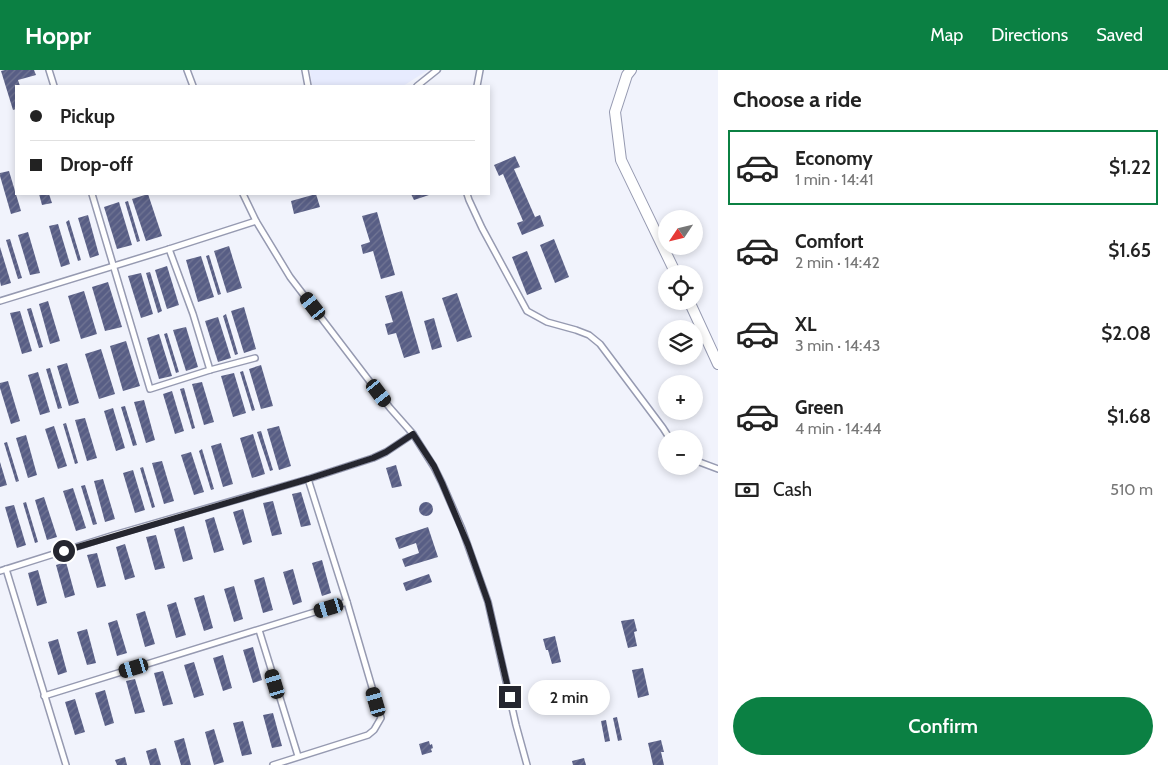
<!DOCTYPE html>
<meta charset="utf-8">
<style>
:root{--surface:#fff;--page:#f6f6f6;--text:#222;--muted:#767676;--line:#e0e0e0;--accent:#0b8043}
body{margin:0;font-family:Cabin,sans-serif;background:var(--page);color:var(--text);height:100vh;display:flex;flex-direction:column;font-size:19px;white-space:nowrap}
*{box-sizing:border-box;margin:0}
p{font-size:16px;color:var(--muted)}
.icon{flex:none;width:28px;height:28px;fill:none;stroke:currentColor;stroke-width:2;stroke-linecap:round;stroke-linejoin:round}
.map{position:relative;flex:1;overflow:hidden}
.details{display:flex;flex-direction:column;background:var(--surface);width:450px}
.details>*{flex:none}
.banner{position:absolute;left:15px;top:15px;width:475px;height:110px;border-radius:0px;box-shadow:0 2px 8px #0003;display:grid;align-content:center;height:110px;padding:0 15px;background:var(--surface)}
.needle{width:32px;rotate:235deg}
.tools{position:absolute;left:658px;top:140px;display:grid;gap:10px}
.tools a{display:grid;place-items:center;width:45px;height:45px;border-radius:50%;background:var(--surface);box-shadow:0 2px 8px #0003;font-size:25px}
.end{position:absolute;width:22px;height:22px;margin:-11px;border:6px solid #25262f;background:#fff;box-shadow:0 0 0 2px #fff}
.from{border-radius:50%}
.bubble{position:absolute;height:35px;border-radius:18px;background:var(--surface);box-shadow:0 2px 8px #0003;font-size:16px;font-weight:600;line-height:35px;text-align:center}
.car{position:absolute;width:15px;height:30px;margin:-15px -8px;border-radius:6px;box-shadow:0 0 4px 1px #0007;background:linear-gradient(#222 24%,#8ab4d8 0 40%,#222 0 76%,#8ab4d8 0 86%,#222 0)}
.banner b{display:flex;align-items:center;gap:18px;height:48px;font-size:19px}
.banner b+b{border-top:1px solid var(--line)}
.banner i{width:12px;height:12px;background:var(--text)}
ul{padding:0;list-style:none}
li{display:flex;align-items:center;gap:15px;height:75px;margin:0 10px 8px;padding:0 5px;border:2px solid transparent;border-radius:0px}
li div{flex:1}
li b{display:block;font-size:19px}
li em{font-style:normal;font-weight:600}
li.on{border-color:var(--accent)}
li>.icon{width:45px;height:45px;stroke-width:1.5}
h2{padding:0 15px;font-size:22px;line-height:60px}
.pay{display:flex;align-items:center;gap:12px;height:55px;padding:0 15px;font-size:19px}
.pay p{margin-inline-start:auto}
.primary-button{display:flex;gap:10px;margin-top:auto;padding:10px 15px}
.primary-button a{flex:1;height:58px;border-radius:30px;background:var(--accent);color:#fff;font-size:20px;font-weight:600;line-height:58px;text-align:center}
header{display:flex;align-items:center;gap:30px;box-sizing:border-box;height:70px;padding:0 25px;background:var(--accent);color:#fff}
header strong{font-size:24px}
nav{display:flex;gap:28px;margin-inline-start:auto;font-size:18px}
main{display:flex;flex:1;min-height:0}
.map>svg:first-child{display:block}
.built{fill:#e7ebfe}
.building{fill:url(#building-hatch)}
.lines{fill:none;stroke-linecap:round;stroke-linejoin:round}
.service-casing{stroke:#969ab1;stroke-width:8}
.minor-casing{stroke:#969ab1;stroke-width:12}
.service{stroke:#fff;stroke-width:5}
.minor{stroke:#fff;stroke-width:10}
.route{stroke:#25262f;stroke-width:6}
</style>
<header>
<strong>Hoppr</strong>
<nav><a>Map</a><a>Directions</a><a>Saved</a></nav>
</header>
<main>
<div class="map">
<svg width="718" height="695" viewBox="0 0 718 695">
<defs>
<pattern id="building-hatch" width="6" height="6" patternUnits="userSpaceOnUse" patternTransform="scale(1.25)"><rect width="6" height="6" fill="#585e85"/><path d="M-1 1l2-2M0 6l6-6M5 7l2-2" fill="none" stroke="#727694"/></pattern>
</defs>
<rect width="100%" height="100%" fill="#f1f3fc"/>
<!-- built -->
<polygon class="built" points="310,0 428,0 403,16 312,16"/>
<!-- building -->
<g class="building">
<polygon points="5,0 34,0 36,5 18,10 20,16 16,16 16,39 13,40 1,1"/>
<polygon points="515,86 520,97 514,99 535,147 540,145 544,156 522,165 517,153 523,151 503,104 499,106 494,95"/>
<polygon points="9,101 21,141 11,144 0,106 0,103"/>
<polygon points="39,124 49,124 52,133 42,135"/>
<polygon points="148,124 162,166 146,171 132,129"/>
<polygon points="316,124 320,137 294,144 291,131"/>
<polygon points="411,124 432,124 414,130"/>
<polygon points="128,131 140,171 137,172 125,132"/>
<polygon points="119,132 132,175 117,179 104,137"/>
<polygon points="377,142 395,205 381,209 373,181 363,184 361,175 370,172 362,146"/>
<polygon points="88,145 99,185 90,188 78,148"/>
<polygon points="69,150 81,190 78,191 66,152"/>
<polygon points="58,154 70,194 61,197 49,156"/>
<polygon points="28,162 40,203 30,205 18,165"/>
<polygon points="10,169 22,208 18,209 6,170"/>
<polygon points="554,169 569,207 555,213 540,175"/>
<polygon points="229,176 242,218 227,223 214,181"/>
<polygon points="0,177 11,213 1,216 0,211"/>
<polygon points="527,181 542,219 527,225 512,187"/>
<polygon points="209,185 221,224 218,225 206,186"/>
<polygon points="201,186 214,227 198,232 186,190"/>
<polygon points="167,196 179,235 167,239 155,200"/>
<polygon points="150,202 162,241 158,243 146,203"/>
<polygon points="141,203 153,244 141,248 128,206"/>
<polygon points="108,212 122,257 105,261 92,217"/>
<polygon points="84,221 97,264 81,269 68,226"/>
<polygon points="402,221 420,283 404,288 396,263 388,265 385,254 393,252 385,226"/>
<polygon points="457,223 472,267 457,272 442,228"/>
<polygon points="48,231 60,271 50,274 39,234"/>
<polygon points="244,237 256,279 244,283 231,241"/>
<polygon points="31,238 43,277 39,278 27,239"/>
<polygon points="20,241 32,281 22,284 10,243"/>
<polygon points="226,244 238,284 235,285 223,246"/>
<polygon points="218,247 231,288 218,292 205,251"/>
<polygon points="434,248 442,277 432,280 424,251"/>
<polygon points="186,257 198,297 186,301 173,260"/>
<polygon points="167,263 179,302 176,303 164,264"/>
<polygon points="159,264 172,306 159,309 147,268"/>
<polygon points="126,271 140,316 123,321 110,276"/>
<polygon points="101,279 115,324 99,329 85,284"/>
<polygon points="67,293 79,333 69,336 57,296"/>
<polygon points="261,295 273,336 261,339 249,299"/>
<polygon points="50,298 62,338 58,339 46,299"/>
<polygon points="243,301 255,340 252,341 240,302"/>
<polygon points="38,302 50,342 40,345 28,305"/>
<polygon points="234,303 246,343 233,347 221,306"/>
<polygon points="8,311 20,351 11,354 0,318 0,313"/>
<polygon points="202,312 214,352 204,355 192,314"/>
<polygon points="184,318 195,358 192,359 180,319"/>
<polygon points="172,321 184,361 175,364 163,324"/>
<polygon points="144,330 155,370 146,373 134,332"/>
<polygon points="125,336 137,375 133,376 121,337"/>
<polygon points="113,338 125,378 116,381 104,341"/>
<polygon points="85,348 97,388 87,391 75,350"/>
<polygon points="66,353 78,393 75,394 63,354"/>
<polygon points="54,356 67,396 58,399 45,359"/>
<polygon points="279,356 291,396 279,400 267,359"/>
<polygon points="261,361 273,400 270,401 257,362"/>
<polygon points="253,364 265,404 252,408 240,368"/>
<polygon points="26,365 37,405 28,408 16,368"/>
<polygon points="7,372 19,411 16,412 4,373"/>
<polygon points="221,373 233,414 223,417 211,376"/>
<polygon points="202,379 214,419 211,420 199,381"/>
<polygon points="191,382 204,422 194,425 181,385"/>
<polygon points="162,391 174,431 164,434 152,393"/>
<polygon points="0,392 7,415 0,417"/>
<polygon points="396,395 402,416 392,418 386,398"/>
<polygon points="143,397 155,437 152,438 140,398"/>
<polygon points="133,400 145,440 135,443 123,403"/>
<polygon points="103,409 115,449 105,452 94,411"/>
<polygon points="85,415 97,454 93,455 81,416"/>
<polygon points="73,418 86,458 76,461 63,421"/>
<polygon points="301,422 311,455 301,457 292,424"/>
<polygon points="44,427 57,467 47,470 35,430"/>
<polygon points="273,431 282,464 272,466 263,433"/>
<circle cx="426" cy="439" r="7"/>
<polygon points="26,432 38,472 35,473 23,433"/>
<polygon points="14,435 26,475 17,478 5,437"/>
<polygon points="243,439 252,472 243,475 233,442"/>
<polygon points="214,447 224,480 214,483 205,450"/>
<polygon points="184,456 193,489 183,492 174,459"/>
<polygon points="428,457 438,487 405,497 402,489 419,483 416,473 399,479 395,468"/>
<polygon points="156,465 165,498 155,500 146,467"/>
<polygon points="125,474 135,507 125,510 116,477"/>
<polygon points="97,483 106,516 97,518 87,485"/>
<polygon points="322,490 331,523 322,526 312,493"/>
<polygon points="66,492 75,525 65,528 56,495"/>
<polygon points="293,499 302,532 293,535 283,502"/>
<polygon points="38,500 47,533 37,536 28,503"/>
<polygon points="429,504 432,512 406,521 403,513"/>
<polygon points="264,507 273,540 263,543 254,510"/>
<polygon points="234,516 243,549 234,552 224,519"/>
<polygon points="204,525 213,558 204,561 194,528"/>
<polygon points="176,532 186,565 176,568 167,535"/>
<polygon points="145,541 155,574 145,577 136,544"/>
<polygon points="634,549 637,561 634,562 637,576 628,578 621,551"/>
<polygon points="117,550 127,583 117,586 108,553"/>
<polygon points="87,559 96,593 87,595 77,562"/>
<polygon points="555,566 561,592 552,594 548,580 546,580 543,569"/>
<polygon points="58,569 67,602 58,605 48,572"/>
<polygon points="253,577 262,610 253,613 243,580"/>
<polygon points="223,585 232,618 223,621 213,588"/>
<polygon points="194,592 204,625 194,628 184,595"/>
<polygon points="643,598 649,625 638,628 632,600"/>
<polygon points="163,601 173,634 163,636 154,603"/>
<polygon points="135,609 145,642 135,644 126,611"/>
<polygon points="567,617 573,642 561,645 559,634 561,634 557,619"/>
<polygon points="105,620 114,653 105,656 95,623"/>
<polygon points="75,629 85,662 75,665 65,632"/>
<polygon points="273,643 282,676 272,678 263,645"/>
<polygon points="617,647 622,670 618,671 613,648"/>
<polygon points="606,650 610,671 605,672 601,651"/>
<polygon points="243,651 252,684 242,686 233,653"/>
<polygon points="214,659 224,692 214,695 205,662"/>
<polygon points="184,668 191,695 181,695 174,671"/>
<polygon points="661,670 664,682 661,682 664,695 653,695 648,673"/>
<polygon points="429,671 430,675 432,674 433,678 431,679 432,682 422,685 419,674"/>
<polygon points="156,678 161,695 150,695 146,681"/>
<polygon points="125,687 127,695 117,695 115,690"/>
<polygon points="584,688 586,695 573,695 572,691"/>
</g>
<g class="lines">
<defs>
<g id="service">
<polyline points="49,0 54,16"/>
<polyline points="187,0 193,16"/>
<polyline points="305,0 308,16"/>
<polyline points="417,16 437,0"/>
<polyline points="477,16 480,0"/>
<polyline points="92,124 150,319 210,300 255,288"/>
<polyline points="243,124 256,151 290,207 390,338 413,364 434,397 442,413 462,459 488,532 516,655 527,695"/>
<polyline points="467,124 469,130 482,158 527,241 547,252 576,260 589,265 600,274 663,358 670,369"/>
<polyline points="169,179 193,244 210,300"/>
<polyline points="0,231 169,179 256,151"/>
<polyline points="694,390 718,399"/>
<polyline points="6,499 66,695"/>
<polyline points="0,501 114,465 308,409 373,388 386,382 413,364"/>
<polyline points="259,560 298,686"/>
<polyline points="44,626 347,532"/>
<polyline points="273,695 368,665 374,660 381,648 347,532 308,409"/>
</g>
<g id="minor">
<polyline points="631,0 627,5 615,42 621,90 676,204"/>
<polyline points="689,231 718,294"/>
</g>
</defs>
<!-- service casing -->
<use href="#service" class="service-casing"/>
<!-- minor casing -->
<use href="#minor" class="minor-casing"/>
<!-- service -->
<use href="#service" class="service"/>
<!-- minor -->
<use href="#minor" class="minor"/>
</g>
<g class="lines">
<!-- route -->
<polyline class="route" points="64,481 308,409 373,388 386,382 413,364 434,396 442,413 468,475 488,532 510,627"/>
</g>
</svg>
<div class="tools">
<a><svg class="needle" viewBox="-14 -14 28 28"><path d="M0-13l5 13h-10z" fill="#e53935"/><path d="M0 13l5-13h-10z" fill="#767676"/></svg></a>
<a><svg class="icon" aria-label="locate" viewBox="0 0 24 24"><circle cx="12" cy="12" r="6"/><path d="M12 2v4M12 18v4M2 12h4M18 12h4"/></svg></a>
<a><svg class="icon" aria-label="layers" viewBox="0 0 24 24"><path d="M12 4l9 5-9 5-9-5zM3 14l9 5 9-5"/></svg></a>
<a>+</a>
<a>−</a>
</div>
<i class="end from" style="left:64px;top:481px"></i>
<i class="end" style="left:510px;top:627px"></i>
<div class="bubble" style="left:528px;top:610px;width:82px">2 min</div>
<i class="car" style="left:313px;top:236px;rotate:322deg"></i>
<i class="car" style="left:379px;top:323px;rotate:143deg"></i>
<i class="car" style="left:329px;top:538px;rotate:253deg"></i>
<i class="car" style="left:134px;top:598px;rotate:253deg"></i>
<i class="car" style="left:275px;top:614px;rotate:343deg"></i>
<i class="car" style="left:376px;top:632px;rotate:344deg"></i>
<div class="banner">
<b><i class="from"></i>Pickup</b>
<b><i></i>Drop-off</b>
</div>
</div>
<section class="details">
<h2>Choose a ride</h2>
<ul>
<li class="on"><svg class="icon" aria-label="car" viewBox="0 0 24 24"><path d="M5 17H2v-5l4-1 3-4h7l3 4 3 1v5h-3M9 17h6M6 11h13"/><circle cx="7" cy="17" r="2"/><circle cx="17" cy="17" r="2"/></svg><div><b>Economy</b><p>1 min · 14:41</p></div><em>$1.22</em></li>
<li><svg class="icon" aria-label="car" viewBox="0 0 24 24"><path d="M5 17H2v-5l4-1 3-4h7l3 4 3 1v5h-3M9 17h6M6 11h13"/><circle cx="7" cy="17" r="2"/><circle cx="17" cy="17" r="2"/></svg><div><b>Comfort</b><p>2 min · 14:42</p></div><em>$1.65</em></li>
<li><svg class="icon" aria-label="car" viewBox="0 0 24 24"><path d="M5 17H2v-5l4-1 3-4h7l3 4 3 1v5h-3M9 17h6M6 11h13"/><circle cx="7" cy="17" r="2"/><circle cx="17" cy="17" r="2"/></svg><div><b>XL</b><p>3 min · 14:43</p></div><em>$2.08</em></li>
<li><svg class="icon" aria-label="car" viewBox="0 0 24 24"><path d="M5 17H2v-5l4-1 3-4h7l3 4 3 1v5h-3M9 17h6M6 11h13"/><circle cx="7" cy="17" r="2"/><circle cx="17" cy="17" r="2"/></svg><div><b>Green</b><p>4 min · 14:44</p></div><em>$1.68</em></li>
</ul>
<div class="pay"><svg class="icon" aria-label="cash" viewBox="0 0 24 24"><path d="M3 7h18v10H3z"/><circle cx="12" cy="12" r="2"/></svg>Cash<p>510 m</p></div>
<div class="primary-button"><a>Confirm</a></div>
</section>
</main>
